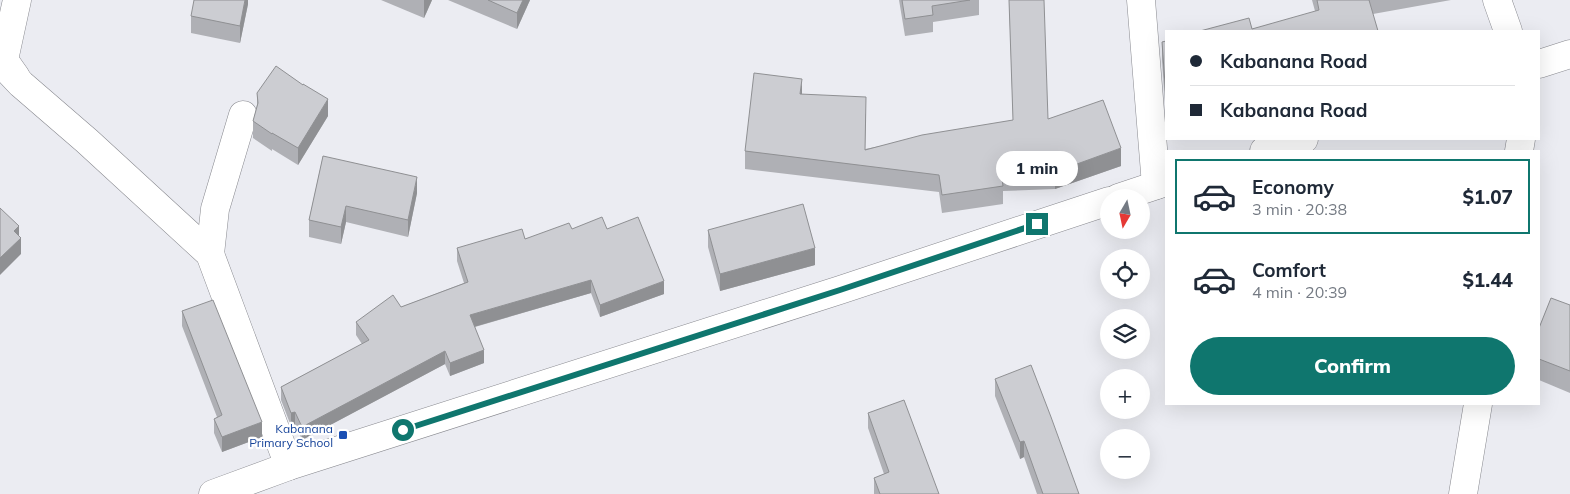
<!DOCTYPE html>
<meta charset="utf-8">
<style>
:root{--surface:#fff;--page:#f6f6f7;--text:#1f2937;--muted:#747a83;--line:#e0e1e3;--accent:#0f766e}
body{margin:0;font-family:Mulish,sans-serif;background:var(--page);color:var(--text);height:100vh;display:flex;flex-direction:column;font-size:19px;white-space:nowrap}
*{box-sizing:border-box;margin:0}
p{font-size:16px;color:var(--muted)}
.icon{flex:none;width:28px;height:28px;fill:none;stroke:currentColor;stroke-width:2;stroke-linecap:round;stroke-linejoin:round}
.map{position:relative;flex:1;overflow:hidden}
.sheet{position:absolute;left:1165px;top:150px;width:375px;height:255px;display:flex;flex-direction:column;background:var(--surface);border-radius:0px;box-shadow:0 5px 20px #0002}
.sheet>*{flex:none}
.guide{position:absolute;left:1165px;top:30px;width:375px;height:110px;border-radius:0px;box-shadow:0 5px 20px #0002;display:grid;align-content:center;height:110px;padding:0 25px;background:var(--surface)}
.needle{width:32px;rotate:189deg}
.fabs{position:absolute;left:1100px;top:189px;display:grid;gap:10px}
.fabs a{display:grid;place-items:center;width:50px;height:50px;border-radius:50%;background:var(--surface);box-shadow:0 5px 20px #0002;font-size:25px}
.end{position:absolute;width:22px;height:22px;margin:-11px;border:6px solid #0f766e;background:#fff;box-shadow:0 0 0 2px #fff}
.from{border-radius:50%}
.bubble{position:absolute;height:35px;border-radius:18px;background:var(--surface);box-shadow:0 5px 20px #0002;font-size:16px;font-weight:800;line-height:35px;text-align:center}
.guide b{display:flex;align-items:center;gap:18px;height:48px;font-size:19px}
.guide b+b{border-top:1px solid var(--line)}
.guide i{width:12px;height:12px;background:var(--text)}
ul{padding:9px 0 0;list-style:none}
li{display:flex;align-items:center;gap:15px;height:75px;margin:0 10px 8px;padding:0 15px;border:2px solid transparent;border-radius:0px}
li div{flex:1}
li b{display:block;font-size:19px}
li em{font-style:normal;font-weight:800}
li.on{border-color:var(--accent)}
li>.icon{width:45px;height:45px;stroke-width:1.5}
.cta{display:flex;gap:10px;margin-top:auto;padding:10px 25px}
.cta a{flex:1;height:58px;border-radius:30px;background:var(--accent);color:#fff;font-size:20px;font-weight:800;line-height:58px;text-align:center}
.map>svg:first-child{display:block}
.lines{fill:none;stroke-linecap:round;stroke-linejoin:round}
.minor-casing{stroke:#88898f;stroke-width:29}
.minor{stroke:#fff;stroke-width:28}
.wall{fill:#afb0b5}
.shaded-wall{fill:#8f9093}
.building{fill:#cccdd2;stroke:#8f9093}
.route{stroke:#0f766e;stroke-width:6}
.transit-dot{fill:#1a4fb4;stroke:#fff;stroke-width:2}
.labels{text-anchor:middle;dominant-baseline:central;stroke-width:4.5;stroke-linejoin:round;paint-order:stroke}
.transit-label{font-size:12px;fill:#164399;stroke:#fff;text-anchor:end}
</style>
<div class="map">
<svg width="1570" height="494" viewBox="0 0 1570 494">
<rect width="100%" height="100%" fill="#ebecf2"/>
<g class="lines">
<defs>
<g id="minor">
<polyline points="1141,0 1156,185"/>
<polyline points="1497,0 1508,31"/>
<polyline points="0,62 21,84 87,141 210,254 289,466"/>
<polyline points="1539,64 1570,54"/>
<polyline points="16,77 4,60 17,0"/>
<polyline points="1264,151 1304,139"/>
<polyline points="1519,151 1521,139"/>
<polyline points="1118,198 1166,182"/>
<polyline points="210,254 215,209 243,115"/>
<polyline points="213,494 289,466 840,290 1109,201"/>
<polyline points="1463,494 1478,404"/>
</g>
</defs>
<!-- minor casing -->
<use href="#minor" class="minor-casing"/>
<!-- minor -->
<use href="#minor" class="minor"/>
</g>
<!-- wall -->
<g class="wall">
<polygon points="248,0 248,4 240,43 191,33 191,16"/>
<polygon points="381,0 432,0 424,18"/>
<polygon points="448,0 530,0 517,29"/>
<polygon points="899,0 979,0 979,15 933,22 933,32 905,36"/>
<polygon points="1009,0 1048,119 1121,166 1055,189 1003,191 1003,204 942,213 939,192 745,169 745,151 802,94 866,114 865,149 1013,120"/>
<polygon points="1312,0 1451,0 1373,14 1315,11"/>
<polygon points="1166,41 1166,116 1162,60 1162,42"/>
<polygon points="257,93 328,116 298,165 272,149 272,151 253,138 253,121 257,105"/>
<polygon points="323,156 417,193 408,237 346,222 341,244 309,237 309,220"/>
<polygon points="572,229 607,229 664,294 600,317 591,293 475,327 484,363 450,376 445,364 302,440 295,424 291,426 281,400 281,387 362,344 356,335 356,322 401,307 464,283 457,261 457,248 525,239"/>
<polygon points="708,230 815,265 720,291 708,247"/>
<polygon points="1570,305 1570,393 1539,380 1539,328"/>
<polygon points="182,311 262,437 222,452 214,433 214,419 217,417 182,326"/>
<polygon points="995,379 1079,494 1037,494 1024,457 1020,459 995,396"/>
<polygon points="868,413 939,494 874,494 874,478 884,474 868,428"/>
</g>
<!-- shaded-wall -->
<g class="shaded-wall">
<polygon points="245,0 248,0 248,4 240,43 240,26"/>
<polygon points="424,0 432,0 424,18"/>
<polygon points="523,0 530,0 517,29 517,13"/>
<polygon points="802,79 802,96 800,94"/>
<polygon points="328,99 328,116 298,165 298,148"/>
<polygon points="1121,148 1121,166 1055,189 1055,172"/>
<polygon points="417,177 417,193 408,237 408,220"/>
<polygon points="346,206 346,222 341,244 341,227"/>
<polygon points="19,226 19,240 21,238 21,254 0,275 0,258 14,231"/>
<polygon points="815,248 815,265 720,291 720,274"/>
<polygon points="591,280 591,293 470,328 470,315"/>
<polygon points="664,281 664,294 600,317 600,305"/>
<polygon points="484,350 484,363 450,376 450,363"/>
<polygon points="445,351 445,364 302,440 302,427"/>
<polygon points="295,412 295,424 291,426 291,413"/>
<polygon points="262,422 262,437 222,452 222,437"/>
<polygon points="1024,441 1024,457 1020,459 1020,442"/>
</g>
<!-- building -->
<g class="building">
<polygon points="194,0 245,0 240,26 191,16"/>
<polygon points="488,0 523,0 517,13"/>
<polygon points="902,0 970,0 932,6 933,15 905,19"/>
<polygon points="1009,0 1044,0 1048,119 1103,100 1121,148 1055,172 1001,173 1003,186 942,195 939,175 745,151 754,73 802,79 800,94 866,97 865,150 922,135 1013,120"/>
<polygon points="1317,0 1369,0 1378,31 1200,31 1249,18 1252,29 1319,10"/>
<polygon points="1166,41 1166,98 1162,42"/>
<polygon points="276,66 303,85 303,84 328,99 298,148 272,133 272,134 253,121 258,103 257,93"/>
<polygon points="323,156 417,177 408,220 346,206 341,227 309,220"/>
<polygon points="803,204 815,248 720,274 708,230"/>
<polygon points="0,208 19,226 14,231 21,238 0,258"/>
<polygon points="602,217 607,229 638,217 664,281 600,305 591,280 470,315 484,350 450,363 445,351 302,427 295,412 291,413 281,387 369,340 356,322 393,295 401,307 468,282 457,248 522,229 525,239 569,223 572,229"/>
<polygon points="1551,298 1570,305 1570,371 1539,359 1539,328"/>
<polygon points="213,300 262,422 222,437 214,419 222,415 182,311"/>
<polygon points="1031,365 1051,417 1079,494 1043,494 1024,441 1020,442 995,379"/>
<polygon points="904,400 939,494 880,494 874,478 889,472 868,413"/>
</g>
<g class="lines">
<!-- route -->
<polyline class="route" points="403,430 840,290 1037,224"/>
</g>
<!-- markers -->
<rect class="transit-dot" x="338" y="430" width="10" height="10" rx="2.5"/>
<g class="labels">
<!-- transit labels -->
<g class="transit-label">
<text x="333" y="428">Kabanana<tspan x="333" dy="14">Primary School</tspan></text>
</g>
</g>
</svg>
<div class="fabs">
<a><svg class="needle" viewBox="-14 -14 28 28"><path d="M0-13l5 13h-10z" fill="#e53935"/><path d="M0 13l5-13h-10z" fill="#747a83"/></svg></a>
<a><svg class="icon" aria-label="locate" viewBox="0 0 24 24"><circle cx="12" cy="12" r="6"/><path d="M12 2v4M12 18v4M2 12h4M18 12h4"/></svg></a>
<a><svg class="icon" aria-label="layers" viewBox="0 0 24 24"><path d="M12 4l9 5-9 5-9-5zM3 14l9 5 9-5"/></svg></a>
<a>+</a>
<a>−</a>
</div>
<i class="end from" style="left:403px;top:430px"></i>
<i class="end" style="left:1037px;top:224px"></i>
<div class="bubble" style="left:996px;top:151px;width:82px">1 min</div>
<div class="guide">
<b><i class="from"></i>Kabanana Road</b>
<b><i></i>Kabanana Road</b>
</div>
<section class="sheet">
<ul>
<li class="on"><svg class="icon" aria-label="car" viewBox="0 0 24 24"><path d="M5 17H2v-5l4-1 3-4h7l3 4 3 1v5h-3M9 17h6M6 11h13"/><circle cx="7" cy="17" r="2"/><circle cx="17" cy="17" r="2"/></svg><div><b>Economy</b><p>3 min · 20:38</p></div><em>$1.07</em></li>
<li><svg class="icon" aria-label="car" viewBox="0 0 24 24"><path d="M5 17H2v-5l4-1 3-4h7l3 4 3 1v5h-3M9 17h6M6 11h13"/><circle cx="7" cy="17" r="2"/><circle cx="17" cy="17" r="2"/></svg><div><b>Comfort</b><p>4 min · 20:39</p></div><em>$1.44</em></li>
</ul>
<div class="cta"><a>Confirm</a></div>
</section>
</div>
